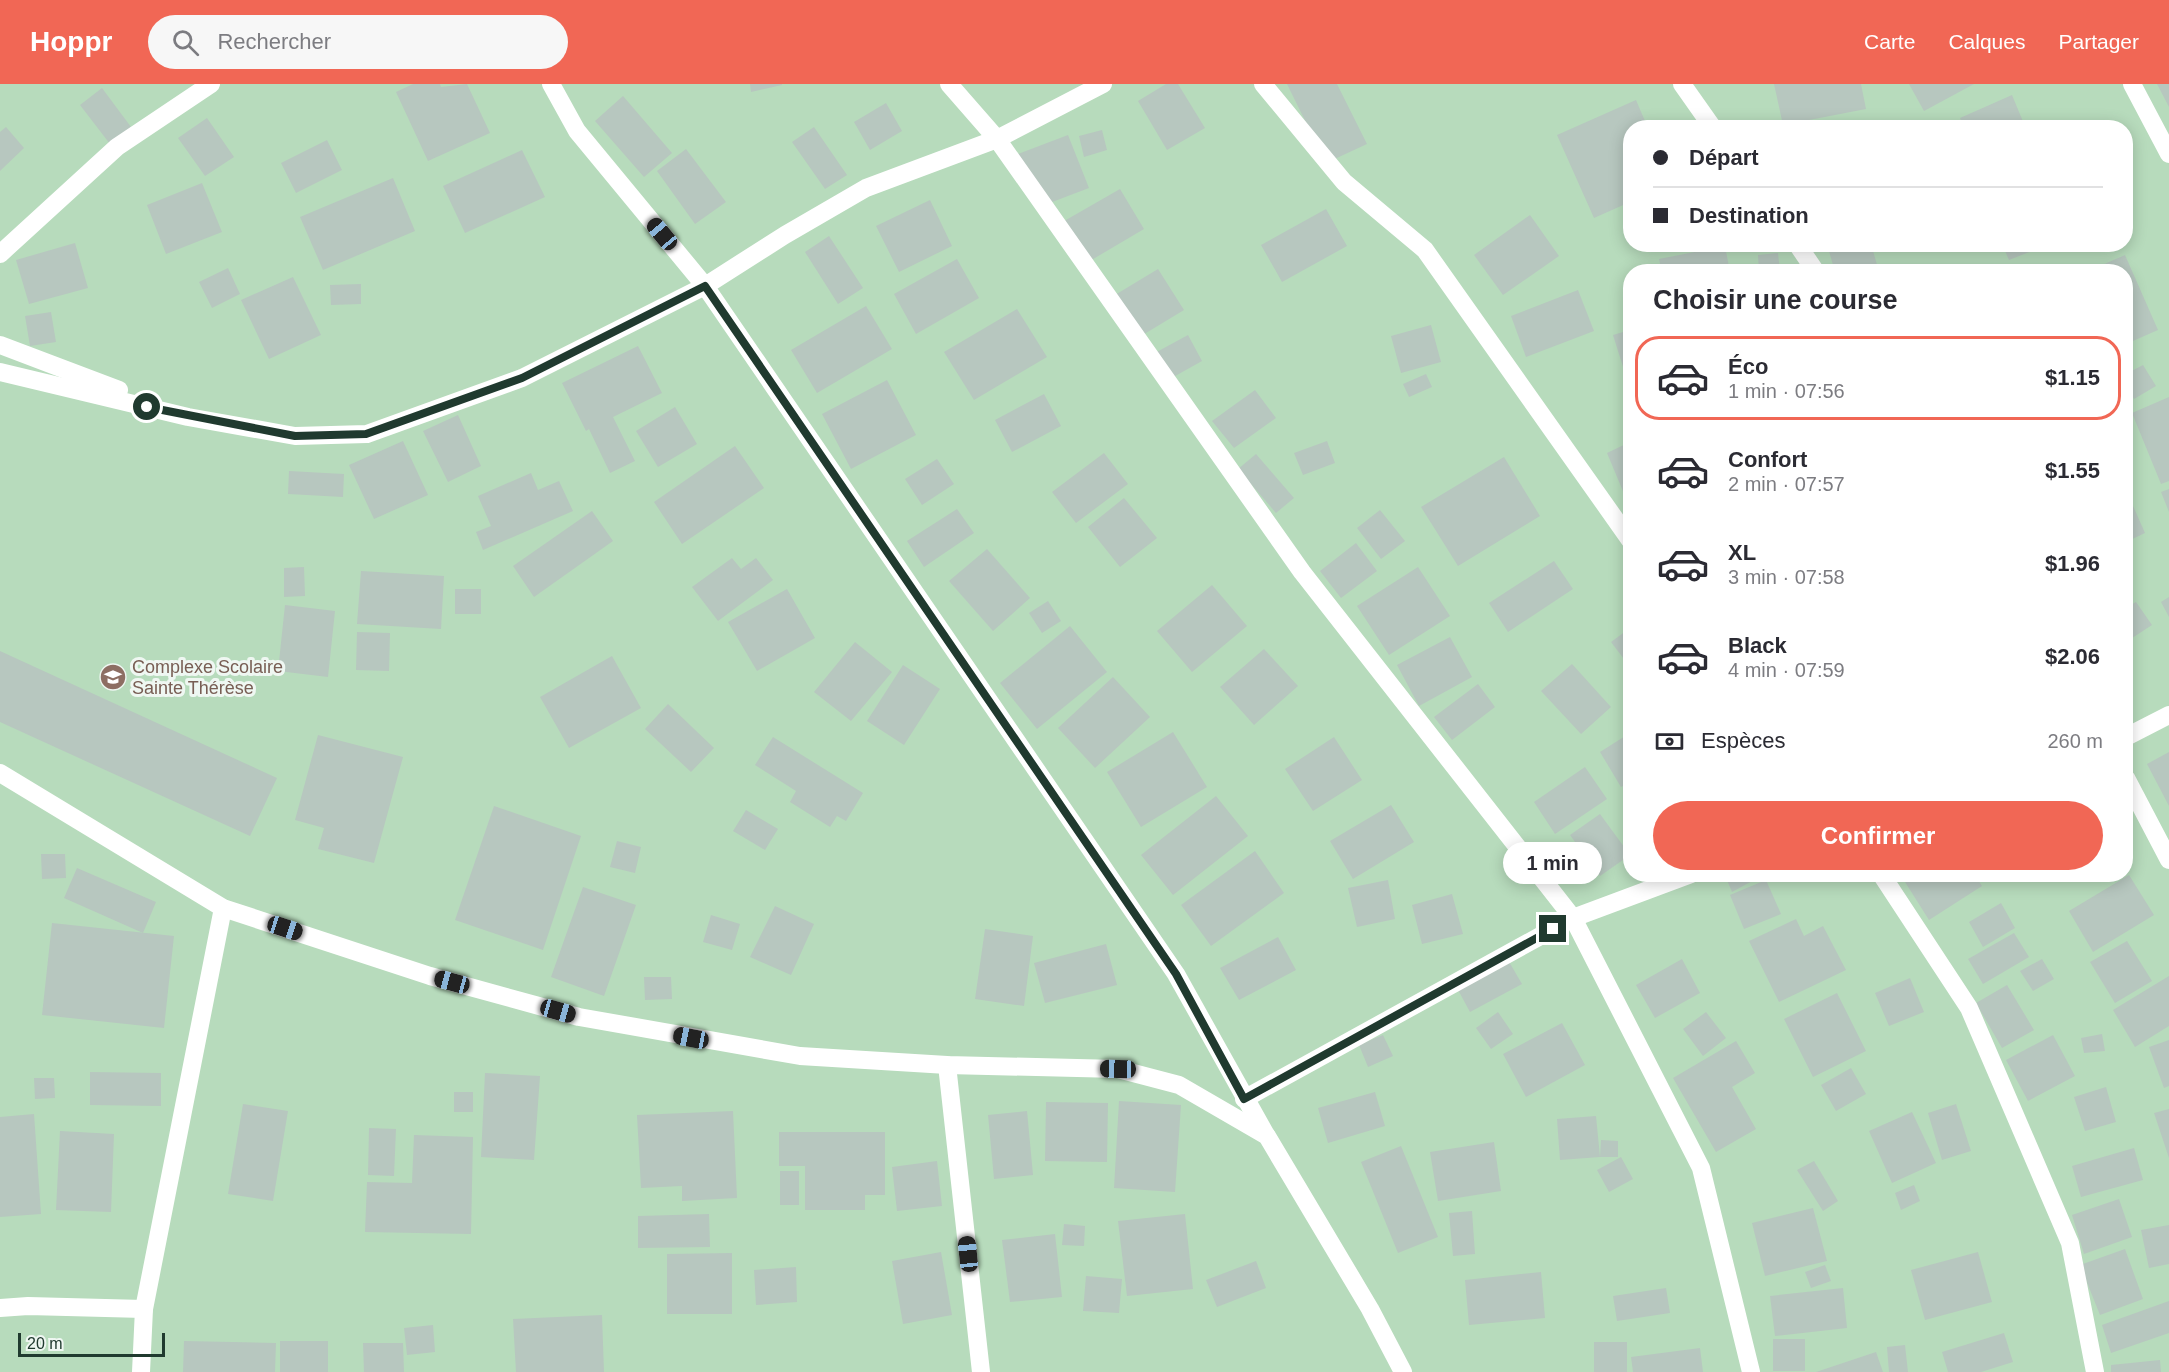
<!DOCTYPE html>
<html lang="fr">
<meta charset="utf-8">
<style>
:root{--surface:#fff;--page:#f7f7f7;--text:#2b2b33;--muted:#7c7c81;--line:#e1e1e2;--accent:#f16755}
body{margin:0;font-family:Helvetica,sans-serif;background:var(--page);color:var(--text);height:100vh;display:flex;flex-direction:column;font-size:22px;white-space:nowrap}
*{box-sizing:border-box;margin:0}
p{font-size:20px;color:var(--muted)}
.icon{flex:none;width:33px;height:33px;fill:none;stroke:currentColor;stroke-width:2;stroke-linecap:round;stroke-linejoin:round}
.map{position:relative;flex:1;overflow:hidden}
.drawer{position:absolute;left:1623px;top:180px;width:510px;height:618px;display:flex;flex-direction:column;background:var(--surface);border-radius:24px;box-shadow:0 3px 15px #0003}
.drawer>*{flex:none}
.banner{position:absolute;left:1623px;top:36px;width:510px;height:132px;border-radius:24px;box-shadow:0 3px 15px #0003;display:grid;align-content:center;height:132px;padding:0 30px;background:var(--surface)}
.scale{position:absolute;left:18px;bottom:15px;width:147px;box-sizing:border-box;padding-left:6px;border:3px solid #203a2f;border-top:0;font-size:16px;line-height:21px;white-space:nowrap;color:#203a2f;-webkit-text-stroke:4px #eff7f2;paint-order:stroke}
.end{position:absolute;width:27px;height:27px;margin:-14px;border:8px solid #203a2f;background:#fff;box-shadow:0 0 0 3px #fff}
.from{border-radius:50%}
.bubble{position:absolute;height:42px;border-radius:21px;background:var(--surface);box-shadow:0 3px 15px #0003;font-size:20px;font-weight:700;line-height:42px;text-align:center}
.car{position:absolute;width:18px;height:36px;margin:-18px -9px;border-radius:8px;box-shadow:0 0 4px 2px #0007;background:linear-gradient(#222 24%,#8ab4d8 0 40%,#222 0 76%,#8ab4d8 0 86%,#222 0)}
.banner b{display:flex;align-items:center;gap:21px;height:57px;font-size:22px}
.banner b+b{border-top:2px solid var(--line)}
.banner i{width:15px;height:15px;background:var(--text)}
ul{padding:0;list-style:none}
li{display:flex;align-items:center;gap:18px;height:84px;margin:0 12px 9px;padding:0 18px;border:3px solid transparent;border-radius:24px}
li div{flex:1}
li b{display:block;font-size:22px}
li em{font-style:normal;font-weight:700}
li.selected{border-color:var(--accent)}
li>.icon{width:54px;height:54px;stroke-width:1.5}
h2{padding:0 30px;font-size:27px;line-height:72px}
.pay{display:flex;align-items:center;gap:15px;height:66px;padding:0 30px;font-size:22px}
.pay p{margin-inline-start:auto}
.action{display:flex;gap:12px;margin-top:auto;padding:12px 30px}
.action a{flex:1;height:69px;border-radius:36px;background:var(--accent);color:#fff;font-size:24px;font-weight:700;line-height:69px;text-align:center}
header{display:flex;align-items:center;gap:36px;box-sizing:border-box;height:84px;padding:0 30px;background:var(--accent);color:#fff}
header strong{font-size:28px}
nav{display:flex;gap:33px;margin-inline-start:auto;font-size:21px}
.search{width:420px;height:54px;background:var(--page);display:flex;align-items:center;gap:15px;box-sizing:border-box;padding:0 21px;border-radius:33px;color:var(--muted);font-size:22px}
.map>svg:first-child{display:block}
.green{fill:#b7dbbc;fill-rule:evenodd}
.building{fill:#b7c7bf}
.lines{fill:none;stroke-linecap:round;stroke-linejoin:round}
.minor{stroke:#fff;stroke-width:18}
.route{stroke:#203a2f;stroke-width:8}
.labels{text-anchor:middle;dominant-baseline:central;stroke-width:6;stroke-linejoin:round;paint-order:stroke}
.education-label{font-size:18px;fill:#785e54;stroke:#eff7f2;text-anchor:start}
</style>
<header>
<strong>Hoppr</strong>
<div class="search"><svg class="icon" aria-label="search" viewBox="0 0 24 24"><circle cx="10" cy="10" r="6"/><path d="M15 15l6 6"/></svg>Rechercher</div>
<nav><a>Carte</a><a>Calques</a><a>Partager</a></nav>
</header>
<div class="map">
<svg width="2169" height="1288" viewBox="0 0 2169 1288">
<rect width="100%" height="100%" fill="#deeae3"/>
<!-- green -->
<path class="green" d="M0 0H2169V1288H0ZM1630 44H2126V160H1630ZM1630 188H2126V790H1630Z"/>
<!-- building -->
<g class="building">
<polygon points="413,0 440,0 441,3 467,0 490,49 428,77 396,8"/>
<polygon points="750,0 782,0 782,1 751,8"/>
<polygon points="1166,0 1178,0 1205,44 1167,66 1138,17"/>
<polygon points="1287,0 1337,0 1367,60 1326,79"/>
<polygon points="1774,0 1861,0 1866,25 1783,41"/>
<polygon points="1909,0 1974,0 1924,27"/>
<polygon points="2157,0 2169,0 2169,23"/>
<polygon points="102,4 131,43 110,60 80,21"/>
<polygon points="2012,11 2024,40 2016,44 1964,44 1960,34"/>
<polygon points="623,12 672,69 644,93 595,37"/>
<polygon points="1636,16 1648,44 1630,44 1630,118 1594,134 1557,51"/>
<polygon points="886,19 902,47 870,66 854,38"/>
<polygon points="207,34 234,73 205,92 178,54"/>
<polygon points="6,43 24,64 0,87 0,48"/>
<polygon points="814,43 847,91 825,105 792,58"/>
<polygon points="1102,46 1107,66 1084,73 1079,52"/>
<polygon points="1068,51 1089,104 1039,123 1018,70"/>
<polygon points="327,56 342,86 296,109 281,79"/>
<polygon points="686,65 726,118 695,140 657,87"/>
<polygon points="522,66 545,113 465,149 443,102"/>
<polygon points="393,94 415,147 323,186 300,133"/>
<polygon points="202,99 222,148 166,170 147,121"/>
<polygon points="1120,105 1144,145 1083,181 1059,140"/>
<polygon points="930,116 952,162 899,188 876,142"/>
<polygon points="1326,125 1347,162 1282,198 1261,161"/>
<polygon points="1530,131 1559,172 1503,211 1474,171"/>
<polygon points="829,152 863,204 838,220 805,168"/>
<polygon points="75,159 88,204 29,220 16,176"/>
<polygon points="1827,160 1871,160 1878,184 1866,188 1835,188"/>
<polygon points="2002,160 2047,160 2047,161 2009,176"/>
<polygon points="1725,162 1730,188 1662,188 1659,175"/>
<polygon points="1778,169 1780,188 1759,188 1758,171"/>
<polygon points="2125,171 2158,246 2126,260 2126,188 2086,188"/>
<polygon points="957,175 979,214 916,250 894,210"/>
<polygon points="228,184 240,210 212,224 199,198"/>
<polygon points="1158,185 1184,226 1141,252 1115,211"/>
<polygon points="293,193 321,251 269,275 241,216"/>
<polygon points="361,200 361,220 331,221 330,201"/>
<polygon points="1578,206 1594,247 1526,273 1511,232"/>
<polygon points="866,222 892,265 817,309 791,266"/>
<polygon points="1017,225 1047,273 974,316 944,268"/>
<polygon points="51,228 56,258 30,262 25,232"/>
<polygon points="1431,241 1441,278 1401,289 1391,252"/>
<polygon points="1630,246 1630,284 1624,286 1613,251"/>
<polygon points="1188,251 1202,277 1168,296 1153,270"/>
<polygon points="638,262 662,309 613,333 635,377 610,389 589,345 586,347 562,299"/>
<polygon points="2143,281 2156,302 2134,315 2126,300 2126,290"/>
<polygon points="1426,290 1432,303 1409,313 1403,300"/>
<polygon points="887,296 916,351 851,385 822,330"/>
<polygon points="1255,306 1276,334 1234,364 1212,337"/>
<polygon points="1044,310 1061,342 1012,368 995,336"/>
<polygon points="2169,313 2169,397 2161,400 2132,329"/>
<polygon points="675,323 697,360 658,383 636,347"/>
<polygon points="458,331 481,382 448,398 423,347"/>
<polygon points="403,357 428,411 374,435 349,381"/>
<polygon points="1327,357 1335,379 1303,391 1294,369"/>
<polygon points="1630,358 1630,424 1607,369"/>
<polygon points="735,362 764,404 682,460 654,418"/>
<polygon points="1104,369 1128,400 1076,439 1052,408"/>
<polygon points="1256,370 1294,414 1276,429 1238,385"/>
<polygon points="1504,373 1540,432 1458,482 1421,423"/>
<polygon points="937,375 954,400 922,421 905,395"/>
<polygon points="289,387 344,390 343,413 288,410"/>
<polygon points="531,389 538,406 559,397 573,427 483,466 476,448 491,442 478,412"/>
<polygon points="2169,405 2169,428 2161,408"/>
<polygon points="2126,406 2145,449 2126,458"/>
<polygon points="1124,414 1157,454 1120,483 1088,443"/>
<polygon points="957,425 974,449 924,483 907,457"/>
<polygon points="1380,426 1405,457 1381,475 1357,444"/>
<polygon points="592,427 613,457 534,513 513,482"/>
<polygon points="1356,459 1377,487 1341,514 1320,487"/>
<polygon points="987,465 1030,514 993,547 949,497"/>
<polygon points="732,474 741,485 756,474 773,496 718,537 692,503"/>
<polygon points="1554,477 1573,505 1508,548 1489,519"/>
<polygon points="304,483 305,512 284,513 284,484"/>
<polygon points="1418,483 1450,532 1389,571 1357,522"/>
<polygon points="361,487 444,492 441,545 357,540"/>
<polygon points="1212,501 1247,542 1192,588 1157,547"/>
<rect x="455" y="505" width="26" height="25"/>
<polygon points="787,505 815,554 757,587 728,538"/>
<polygon points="2169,513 2169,533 2161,518"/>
<polygon points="1048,517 1061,537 1042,549 1029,529"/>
<polygon points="2136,518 2152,541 2126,558 2126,524"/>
<polygon points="285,521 335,527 328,593 278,587"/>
<polygon points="1070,542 1107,588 1037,645 1000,599"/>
<polygon points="1630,544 1630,583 1611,558"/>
<polygon points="357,548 390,549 389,587 356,586"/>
<polygon points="1450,553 1472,593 1419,622 1397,581"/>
<polygon points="855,558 892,588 851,637 814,608"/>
<polygon points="1264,565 1298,602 1254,641 1220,603"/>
<polygon points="0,567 277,694 250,752 0,638"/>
<polygon points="612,572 641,624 569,664 540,613"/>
<polygon points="1572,580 1611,623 1581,650 1541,607"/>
<polygon points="903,581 940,605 904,661 867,637"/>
<polygon points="1113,593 1150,633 1095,684 1058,644"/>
<polygon points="1478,600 1495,623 1452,656 1434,633"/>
<polygon points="668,620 714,664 691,688 645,645"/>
<polygon points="1173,648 1207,703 1141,743 1107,688"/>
<polygon points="1630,649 1630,698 1621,703 1600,668"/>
<polygon points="318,651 403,673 374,779 318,765 324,744 295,736"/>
<polygon points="773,653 863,709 846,737 837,732 830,743 790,718 796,707 755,681"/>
<polygon points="1334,653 1362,696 1313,727 1285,685"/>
<polygon points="2169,668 2169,722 2147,680"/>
<polygon points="1585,683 1607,715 1555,750 1534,718"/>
<polygon points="1216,712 1248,752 1173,811 1141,771"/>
<polygon points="1391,721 1414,758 1353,795 1330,757"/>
<polygon points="494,722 581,752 543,866 455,836"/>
<polygon points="746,726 778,745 765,766 733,747"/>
<polygon points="1600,730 1630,771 1600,792 1570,751"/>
<polygon points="617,757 641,763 635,789 610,783"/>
<polygon points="1255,767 1284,809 1211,862 1181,821"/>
<polygon points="41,770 65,770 66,794 42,795"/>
<polygon points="77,784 156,818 143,849 64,814"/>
<polygon points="1737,790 1751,790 1754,796 1732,808 1727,796"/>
<polygon points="1900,790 1974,790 1982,802 1929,836"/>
<polygon points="2129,791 2154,831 2093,868 2069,827"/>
<polygon points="1388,796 1395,835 1357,843 1348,804"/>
<polygon points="1766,796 1781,830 1744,845 1730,811"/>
<polygon points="583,803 636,821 604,912 551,893"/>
<polygon points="1452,810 1463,850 1422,860 1412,821"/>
<polygon points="2001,819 2015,844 1983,863 1969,838"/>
<polygon points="775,822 814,840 791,891 750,873"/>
<polygon points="711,831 740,840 732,866 703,858"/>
<polygon points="1796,835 1804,852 1823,842 1846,886 1779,918 1749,857"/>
<polygon points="52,839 174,852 164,944 42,931"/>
<polygon points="985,845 1033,852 1024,922 975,915"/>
<polygon points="2014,849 2029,873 1983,900 1968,875"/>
<polygon points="1278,853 1296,886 1239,916 1220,884"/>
<polygon points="2127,857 2152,897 2115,919 2090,878"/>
<polygon points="1106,860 1117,901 1045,919 1034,879"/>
<polygon points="1682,875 1700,909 1655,934 1636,901"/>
<polygon points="2042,875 2054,895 2033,907 2020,887"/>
<polygon points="1508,876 1522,900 1470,928 1457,904"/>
<polygon points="2169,892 2169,942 2135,963 2113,926"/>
<polygon points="644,893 671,893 672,915 645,916"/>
<polygon points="1910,894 1924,928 1889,942 1875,909"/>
<polygon points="2007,901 2034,946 2002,964 1976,919"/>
<polygon points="1837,909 1866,967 1813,993 1784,935"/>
<polygon points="1498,928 1513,950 1491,965 1476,944"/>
<polygon points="1706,928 1726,954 1703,972 1683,945"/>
<polygon points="1562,939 1585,981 1526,1013 1503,970"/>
<polygon points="2102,950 2105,967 2084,969 2081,954"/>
<polygon points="1383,951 1393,972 1368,983 1359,961"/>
<polygon points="2053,951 2075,992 2028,1017 2006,976"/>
<polygon points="2169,956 2169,1002 2164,1004 2149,963"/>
<polygon points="1736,957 1755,989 1732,1003 1756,1045 1716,1068 1673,994"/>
<polygon points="1851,984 1866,1010 1836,1027 1821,1001"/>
<polygon points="90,988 161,989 161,1022 90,1021"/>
<polygon points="485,989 540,992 534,1076 481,1073"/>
<polygon points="34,994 54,994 55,1014 35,1015"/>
<polygon points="2106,1003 2116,1038 2085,1047 2074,1013"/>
<rect x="454" y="1008" width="19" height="20"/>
<polygon points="1375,1008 1385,1042 1328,1059 1318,1024"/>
<polygon points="1119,1017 1181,1021 1175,1108 1114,1104"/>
<polygon points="1046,1018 1108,1019 1107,1078 1045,1077"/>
<polygon points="243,1020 288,1027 273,1117 228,1110"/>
<polygon points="1956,1020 1971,1067 1942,1076 1928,1029"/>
<polygon points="2169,1025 2169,1074 2154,1029"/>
<polygon points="733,1027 737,1114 682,1117 682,1102 641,1104 637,1031"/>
<polygon points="1027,1027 1033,1091 994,1095 988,1031"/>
<polygon points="1912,1028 1936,1079 1892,1099 1869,1047"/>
<polygon points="34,1030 41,1130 0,1133 0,1033"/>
<polygon points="1596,1032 1600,1073 1560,1076 1557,1035"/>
<polygon points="369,1044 396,1045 394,1092 368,1091"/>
<polygon points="60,1047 114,1050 111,1128 56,1126"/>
<polygon points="779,1048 885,1048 885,1111 865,1111 865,1126 805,1126 805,1082 779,1082"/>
<polygon points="414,1051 473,1053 471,1150 365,1148 367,1098 412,1099"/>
<polygon points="1601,1056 1618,1057 1618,1073 1600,1073"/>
<polygon points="1494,1058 1501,1107 1438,1117 1430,1068"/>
<polygon points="1401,1062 1438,1153 1398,1169 1361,1078"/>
<polygon points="2134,1064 2143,1096 2081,1113 2072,1082"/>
<polygon points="1621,1073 1633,1095 1609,1108 1597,1086"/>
<polygon points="937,1077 942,1122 897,1127 892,1083"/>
<polygon points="1814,1077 1838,1117 1823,1127 1797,1086"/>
<rect x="780" y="1087" width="19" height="34"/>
<polygon points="1914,1101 1920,1117 1901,1126 1895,1109"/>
<polygon points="2119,1115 2132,1153 2084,1170 2072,1131"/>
<polygon points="1813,1124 1827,1177 1765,1192 1752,1139"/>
<polygon points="1472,1127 1475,1170 1453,1172 1449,1129"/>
<polygon points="709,1130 710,1163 638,1164 638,1132"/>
<polygon points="1185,1130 1193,1205 1127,1212 1118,1137"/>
<polygon points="1064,1140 1085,1142 1084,1162 1062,1161"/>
<polygon points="2169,1141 2169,1180 2149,1184 2141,1146"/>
<polygon points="1055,1150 1062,1213 1010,1218 1002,1156"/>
<polygon points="2125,1165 2143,1215 2100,1231 2080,1181"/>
<polygon points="941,1168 952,1231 903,1240 892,1177"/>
<polygon points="1978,1168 1992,1218 1925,1236 1911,1186"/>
<polygon points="732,1169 732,1230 667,1230 667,1170"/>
<polygon points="1256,1177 1266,1204 1217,1223 1206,1196"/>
<polygon points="1825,1181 1831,1197 1811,1204 1805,1188"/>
<polygon points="796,1183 797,1218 756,1221 754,1186"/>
<polygon points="1541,1188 1545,1234 1469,1241 1465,1196"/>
<polygon points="1086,1192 1122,1195 1119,1229 1083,1227"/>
<polygon points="1666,1204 1670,1229 1617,1237 1613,1212"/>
<polygon points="1843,1204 1847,1244 1775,1252 1770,1212"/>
<polygon points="2169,1217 2169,1249 2111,1269 2102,1241"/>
<polygon points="602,1231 604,1288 516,1288 513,1235"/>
<polygon points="433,1241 435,1268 407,1271 404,1244"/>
<polygon points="2004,1249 2013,1278 1981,1288 1948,1288 1942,1268"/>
<rect x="1773" y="1255" width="32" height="32"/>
<polygon points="184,1257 276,1259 275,1288 183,1288"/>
<rect x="280" y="1257" width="48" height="31"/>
<rect x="1594" y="1258" width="33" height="30"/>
<polygon points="363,1259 403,1259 404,1288 364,1288"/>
<polygon points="1905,1261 1908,1288 1889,1288 1887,1263"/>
<polygon points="1700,1264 1703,1288 1633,1288 1631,1273"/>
<polygon points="1876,1268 1883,1288 1816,1288"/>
<polygon points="2160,1276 2161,1288 2111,1288 2111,1281"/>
</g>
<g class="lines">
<!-- minor -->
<g class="minor">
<polyline points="551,0 577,47 705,202 1176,890 1266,1051"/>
<polyline points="949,0 997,55 1302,488 1573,834 1701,1084 1751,1288"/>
<polyline points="1263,0 1344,98 1425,166 1630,456"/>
<polyline points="1682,0 1713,44"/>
<polyline points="2132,0 2169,70"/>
<polyline points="1797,160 1816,188"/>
<polyline points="0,170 117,63 211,0"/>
<polyline points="0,261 119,306"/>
<polyline points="0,288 188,333 295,352 367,350 522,294 705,202 785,151 866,104 997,55 1103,0"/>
<polyline points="2126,653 2169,631"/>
<polyline points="0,689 223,824 430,892 579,933 800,972 947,981 1118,985 1179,1001 1267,1052 1370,1225 1403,1288"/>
<polyline points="2126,694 2169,776"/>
<polyline points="1881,790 1969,924 2070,1159 2095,1288"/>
<polyline points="947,981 981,1288"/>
<polyline points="1244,1015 1573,834 1691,790"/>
<polyline points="0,1224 28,1222 144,1225"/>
<polyline points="141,1288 144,1225 223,824"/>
</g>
</g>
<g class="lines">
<!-- route -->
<polyline class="route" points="147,323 295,352 366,350 522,294 705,202 1176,890 1244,1015 1553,845"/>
</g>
<!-- icons -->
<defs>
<symbol id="school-disc" viewBox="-11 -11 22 22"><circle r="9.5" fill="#8d6e63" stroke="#eff7f2"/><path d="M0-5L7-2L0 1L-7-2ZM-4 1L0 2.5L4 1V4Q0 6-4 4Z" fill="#fff"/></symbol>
</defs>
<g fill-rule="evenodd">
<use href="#school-disc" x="98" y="578" width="30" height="30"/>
</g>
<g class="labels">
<!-- education labels -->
<g class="education-label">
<text x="132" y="583">Complexe Scolaire<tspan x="132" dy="21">Sainte Thérèse</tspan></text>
</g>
</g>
</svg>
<div class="scale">20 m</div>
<i class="end from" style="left:147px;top:323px"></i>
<i class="end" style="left:1553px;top:845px"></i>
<div class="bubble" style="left:1503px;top:758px;width:99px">1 min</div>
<i class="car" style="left:662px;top:150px;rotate:320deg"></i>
<i class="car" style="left:285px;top:844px;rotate:108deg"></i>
<i class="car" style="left:452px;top:898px;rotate:285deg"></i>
<i class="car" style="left:558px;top:927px;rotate:106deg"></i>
<i class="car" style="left:691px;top:954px;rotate:281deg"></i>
<i class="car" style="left:1118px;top:985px;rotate:271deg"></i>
<i class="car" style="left:968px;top:1170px;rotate:354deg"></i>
<div class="banner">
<b><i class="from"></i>Départ</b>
<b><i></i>Destination</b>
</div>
<section class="drawer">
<h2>Choisir une course</h2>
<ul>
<li class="selected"><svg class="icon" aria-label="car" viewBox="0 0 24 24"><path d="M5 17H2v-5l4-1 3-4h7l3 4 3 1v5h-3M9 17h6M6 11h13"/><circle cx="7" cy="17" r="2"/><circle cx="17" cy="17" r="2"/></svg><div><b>Éco</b><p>1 min · 07:56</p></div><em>$1.15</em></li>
<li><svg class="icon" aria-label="car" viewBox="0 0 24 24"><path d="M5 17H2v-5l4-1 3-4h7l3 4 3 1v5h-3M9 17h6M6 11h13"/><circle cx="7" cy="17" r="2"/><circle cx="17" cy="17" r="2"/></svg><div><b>Confort</b><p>2 min · 07:57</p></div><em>$1.55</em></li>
<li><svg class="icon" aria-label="car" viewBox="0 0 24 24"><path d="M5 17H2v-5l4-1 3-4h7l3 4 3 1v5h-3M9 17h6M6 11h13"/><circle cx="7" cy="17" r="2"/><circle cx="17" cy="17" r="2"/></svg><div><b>XL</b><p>3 min · 07:58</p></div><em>$1.96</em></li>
<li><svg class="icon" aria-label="car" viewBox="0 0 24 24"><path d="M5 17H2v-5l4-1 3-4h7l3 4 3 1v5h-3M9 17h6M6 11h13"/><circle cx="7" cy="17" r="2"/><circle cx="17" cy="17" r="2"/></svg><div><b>Black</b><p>4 min · 07:59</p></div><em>$2.06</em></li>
</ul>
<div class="pay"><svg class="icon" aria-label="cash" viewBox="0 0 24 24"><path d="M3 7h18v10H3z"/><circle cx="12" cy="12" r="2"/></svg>Espèces<p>260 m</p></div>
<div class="action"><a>Confirmer</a></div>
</section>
</div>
